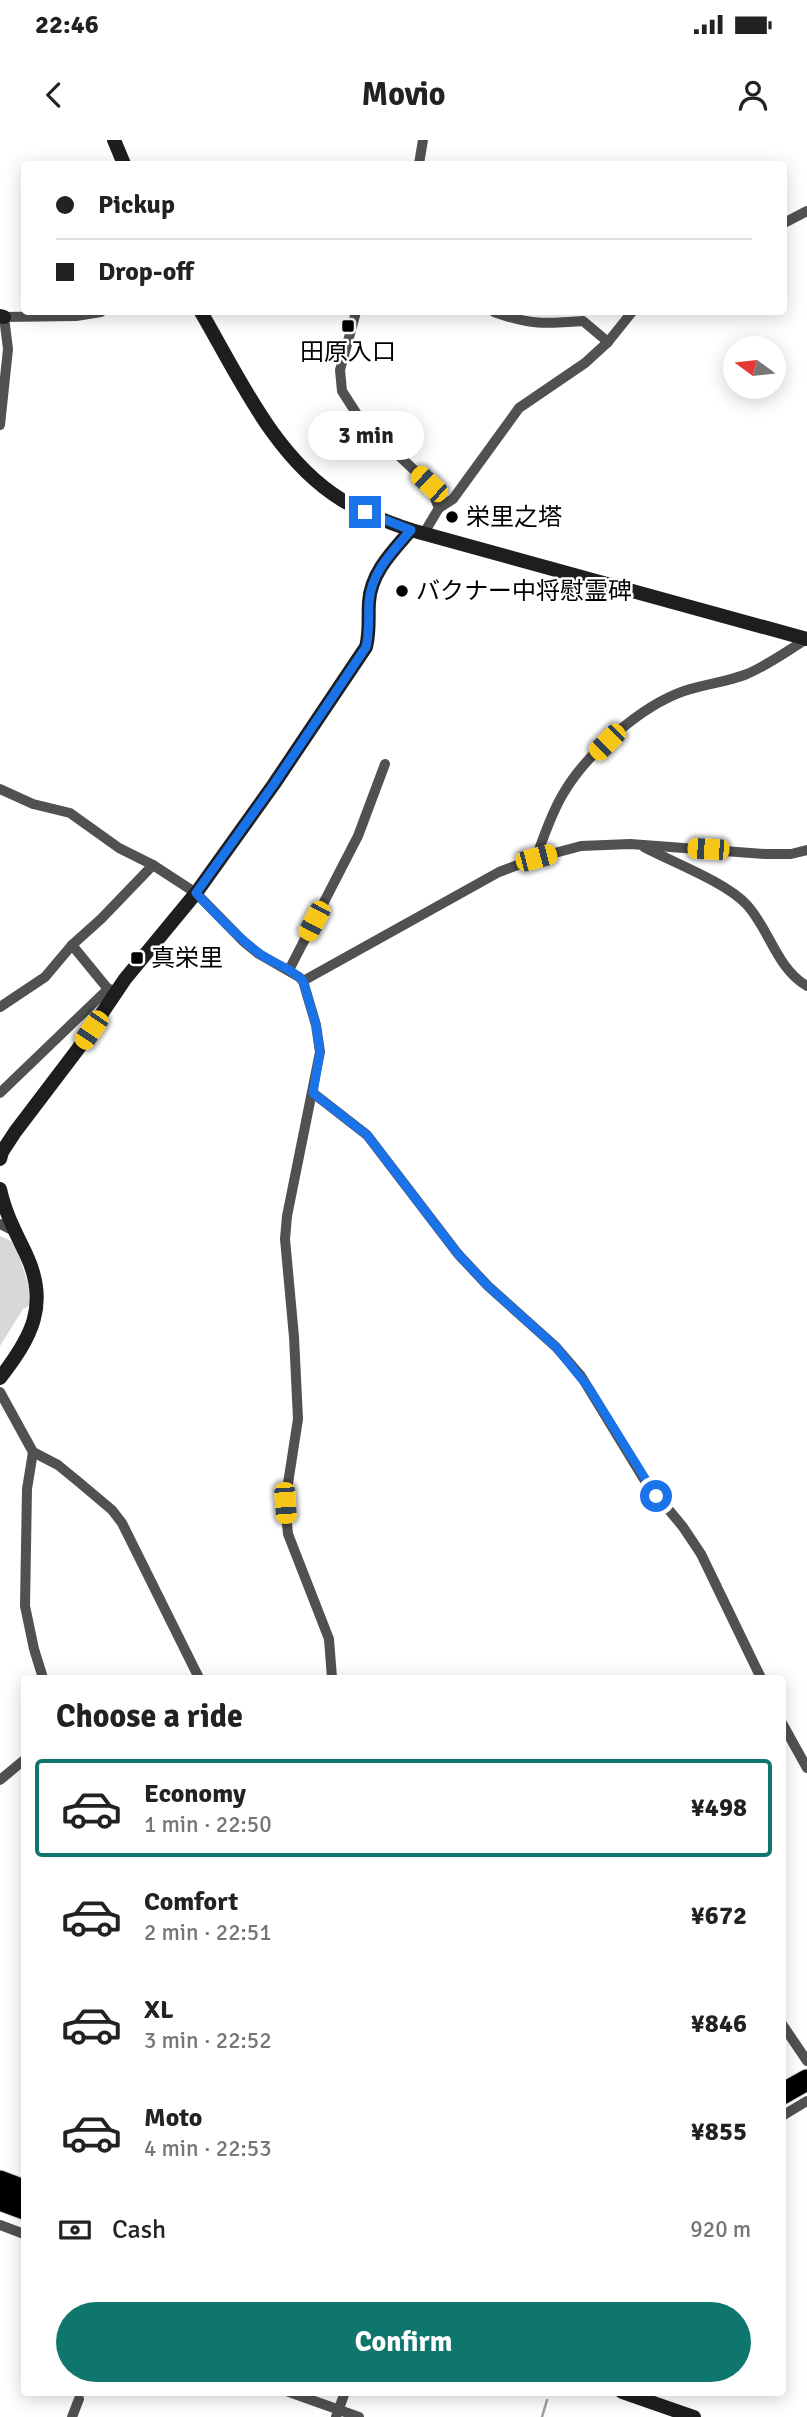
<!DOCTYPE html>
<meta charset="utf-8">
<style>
:root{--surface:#fff;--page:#f6f6f6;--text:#222;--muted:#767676;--line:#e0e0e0;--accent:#0f766e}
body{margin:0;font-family:Signika,"Noto Sans JP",sans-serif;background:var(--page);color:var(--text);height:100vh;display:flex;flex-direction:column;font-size:26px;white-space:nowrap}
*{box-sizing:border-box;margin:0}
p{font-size:23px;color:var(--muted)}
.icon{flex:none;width:38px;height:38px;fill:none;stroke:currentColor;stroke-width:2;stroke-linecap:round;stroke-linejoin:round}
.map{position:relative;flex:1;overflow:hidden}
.side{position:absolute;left:21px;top:1535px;width:765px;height:721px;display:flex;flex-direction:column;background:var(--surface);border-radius:7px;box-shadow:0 4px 18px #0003}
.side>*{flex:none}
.guide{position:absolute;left:21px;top:21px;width:766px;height:154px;border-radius:7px;box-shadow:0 4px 18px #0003;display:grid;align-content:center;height:154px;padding:0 35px;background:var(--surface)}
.needle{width:46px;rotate:285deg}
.buttons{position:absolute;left:723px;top:196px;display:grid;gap:14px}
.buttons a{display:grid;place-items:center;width:63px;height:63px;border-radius:50%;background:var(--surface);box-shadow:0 4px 18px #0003;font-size:35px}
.end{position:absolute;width:32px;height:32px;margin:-16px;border:9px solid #1a73e8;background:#fff;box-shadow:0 0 0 4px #fff}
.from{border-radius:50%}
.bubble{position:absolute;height:49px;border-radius:24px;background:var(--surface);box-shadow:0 4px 18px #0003;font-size:23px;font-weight:700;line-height:49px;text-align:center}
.car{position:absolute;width:21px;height:42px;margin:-21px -10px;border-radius:9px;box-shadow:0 0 5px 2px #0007;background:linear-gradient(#f5c518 24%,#345 0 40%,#f5c518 0 76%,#345 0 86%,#f5c518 0)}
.guide b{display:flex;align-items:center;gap:24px;height:66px;font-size:26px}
.guide b+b{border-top:2px solid var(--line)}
.guide i{width:18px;height:18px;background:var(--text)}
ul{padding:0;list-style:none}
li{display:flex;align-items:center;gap:21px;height:98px;margin:0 14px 10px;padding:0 21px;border:4px solid transparent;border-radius:7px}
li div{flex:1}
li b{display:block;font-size:26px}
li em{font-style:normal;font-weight:700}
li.on{border-color:var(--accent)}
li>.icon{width:63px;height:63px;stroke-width:1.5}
h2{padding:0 35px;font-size:32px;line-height:84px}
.pay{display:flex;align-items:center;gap:18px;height:77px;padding:0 35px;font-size:26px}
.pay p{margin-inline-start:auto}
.action{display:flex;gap:14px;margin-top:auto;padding:14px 35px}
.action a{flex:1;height:80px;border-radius:42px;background:var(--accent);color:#fff;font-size:28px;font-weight:700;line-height:80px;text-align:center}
.status{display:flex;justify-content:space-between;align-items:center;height:49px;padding:0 35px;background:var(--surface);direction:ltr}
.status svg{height:19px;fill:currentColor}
header{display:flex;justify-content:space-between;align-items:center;height:91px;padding:0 35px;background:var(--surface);font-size:32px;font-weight:700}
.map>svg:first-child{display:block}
.green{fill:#d8d8d8}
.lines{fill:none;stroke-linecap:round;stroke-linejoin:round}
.stream{stroke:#9f9f9f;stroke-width:2.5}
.highway-casing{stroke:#dbdbdb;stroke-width:23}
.street{stroke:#515151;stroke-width:10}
.secondary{stroke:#1e1e1e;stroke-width:14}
.highway{stroke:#000;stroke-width:21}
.route{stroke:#1a73e8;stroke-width:9}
.poi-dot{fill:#000;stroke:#fff;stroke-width:2.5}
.labels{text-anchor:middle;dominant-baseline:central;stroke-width:5;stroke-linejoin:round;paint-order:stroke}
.poi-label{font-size:24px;fill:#000;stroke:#fff;text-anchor:start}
</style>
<div class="status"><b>22:46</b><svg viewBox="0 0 49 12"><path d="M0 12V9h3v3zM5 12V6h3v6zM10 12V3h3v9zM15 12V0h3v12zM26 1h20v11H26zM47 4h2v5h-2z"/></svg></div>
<header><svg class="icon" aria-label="back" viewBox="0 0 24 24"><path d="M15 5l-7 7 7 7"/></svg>Movio<svg class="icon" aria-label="person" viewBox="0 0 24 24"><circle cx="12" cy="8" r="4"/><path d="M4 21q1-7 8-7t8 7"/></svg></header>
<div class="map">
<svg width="807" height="2277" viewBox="0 0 807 2277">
<rect width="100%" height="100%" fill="#fff"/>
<!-- green -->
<polygon class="green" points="0,1096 11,1101 17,1108 32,1157 29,1166 23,1169 0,1206"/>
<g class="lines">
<!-- stream -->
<polyline class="stream" points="542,2277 547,2260"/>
<defs>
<g id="highway">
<polyline points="782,1954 807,1940"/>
<polyline points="0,2041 24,2050"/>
<polyline points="0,2060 24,2069"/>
</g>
</defs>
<!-- highway casing -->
<use href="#highway" class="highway-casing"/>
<!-- street -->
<g class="street">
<polyline points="419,24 423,0"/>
<polyline points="784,83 807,71"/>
<polyline points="356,172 340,230 342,251 360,279 429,344 439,368"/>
<path d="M494 172C530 185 545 184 583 181L608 202"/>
<polyline points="0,285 8,209 4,177 76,176 101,172"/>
<polyline points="424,393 439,368 453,359 519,268 585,223 608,202 632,172"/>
<polyline points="0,649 33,664 70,673 119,708 153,725 196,753 243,801 259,814 299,837 303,841 316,885 320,912 287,1076 285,1099 294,1197 298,1279 285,1363 288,1394 329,1499 332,1538"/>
<path d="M644 707C672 722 726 742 747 765 769 789 777 829 807 846"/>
<path d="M536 718C544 696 551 674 563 654 586 614 641 566 684 551 705 544 727 542 747 534 768 525 787 511 807 499"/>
<polyline points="72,805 108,849"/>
<polyline points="289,830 358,696 385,624"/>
<polyline points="303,841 499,732 536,718 581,706 630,704 765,714 791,714 807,710"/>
<polyline points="0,867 45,837 72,805 101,779 153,725"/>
<polyline points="0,953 108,849 117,851"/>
<polyline points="313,953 367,995 458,1114 488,1146 556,1207 581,1236 645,1341 683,1387 701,1414 761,1538"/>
<polyline points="0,1084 14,1091"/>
<polyline points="0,1252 33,1312 58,1325 80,1343 112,1370 122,1383 199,1538"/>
<polyline points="33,1312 27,1349 25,1466 34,1509 43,1538"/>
<polyline points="782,1583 807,1628"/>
<polyline points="0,1640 24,1620"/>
<polyline points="782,1884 807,1921"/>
<polyline points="782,1976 807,1961"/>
<polyline points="0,2085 24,2094"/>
<polyline points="289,2252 359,2277"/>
<polyline points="72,2277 79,2259"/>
<polyline points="336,2277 345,2252"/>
</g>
<!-- secondary -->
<g class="secondary">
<polyline points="114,0 124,24"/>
<path d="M201 172C239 237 275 319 342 360 364 373 387 382 411 390L807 499"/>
<polyline points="0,176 4,177"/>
<path d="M0 1019 2 1012 15 992 78 909 125 839 196 753 274 644 366 507C370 492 368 477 369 462 371 432 393 411 411 390"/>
<path d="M0 1049C5 1073 16 1093 26 1114 50 1165 31 1198 0 1238"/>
<polyline points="622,2252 694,2277"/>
</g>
<!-- highway -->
<use href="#highway" class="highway"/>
</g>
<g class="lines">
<!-- route -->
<path class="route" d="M365 372 411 390C393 411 371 432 369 462 368 477 370 492 366 507L274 644 196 753C215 773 234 794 256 811 270 823 291 827 303 841L316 885 320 912 313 953 367 995 458 1114 488 1146 556 1207 589 1248 656 1356"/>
</g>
<!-- markers -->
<g class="poi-dot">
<rect x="341" y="179" width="14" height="14" rx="3.5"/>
<circle cx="452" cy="377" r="7"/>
<circle cx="402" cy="451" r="7"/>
<rect x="130" y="811" width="14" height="14" rx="3.5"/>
</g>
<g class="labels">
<!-- poi labels -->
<g class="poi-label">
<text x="348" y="212" text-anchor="middle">田原入口</text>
<text x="466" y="377">栄里之塔</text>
<text x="416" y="451">バクナー中将慰霊碑</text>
<text x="151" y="818">真栄里</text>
</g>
</g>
</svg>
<div class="buttons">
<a><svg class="needle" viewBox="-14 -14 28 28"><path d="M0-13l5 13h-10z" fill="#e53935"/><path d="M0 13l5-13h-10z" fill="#767676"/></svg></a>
</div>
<i class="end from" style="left:656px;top:1356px"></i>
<i class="end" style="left:365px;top:372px"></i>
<div class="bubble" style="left:308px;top:271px;width:116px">3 min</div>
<i class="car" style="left:429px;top:344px;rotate:313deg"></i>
<i class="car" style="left:607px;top:602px;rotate:225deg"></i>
<i class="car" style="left:708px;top:709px;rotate:273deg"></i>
<i class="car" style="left:536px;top:718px;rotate:75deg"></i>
<i class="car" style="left:314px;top:781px;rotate:208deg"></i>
<i class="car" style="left:91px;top:890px;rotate:214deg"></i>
<i class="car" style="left:285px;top:1363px;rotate:176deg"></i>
<div class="guide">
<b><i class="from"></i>Pickup</b>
<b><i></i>Drop-off</b>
</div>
<section class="side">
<h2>Choose a ride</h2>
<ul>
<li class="on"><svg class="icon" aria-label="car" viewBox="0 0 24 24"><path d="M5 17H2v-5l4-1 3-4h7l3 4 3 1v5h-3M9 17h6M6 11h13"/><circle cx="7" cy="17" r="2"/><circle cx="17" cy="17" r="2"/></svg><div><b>Economy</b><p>1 min · 22:50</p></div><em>¥498</em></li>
<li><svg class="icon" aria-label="car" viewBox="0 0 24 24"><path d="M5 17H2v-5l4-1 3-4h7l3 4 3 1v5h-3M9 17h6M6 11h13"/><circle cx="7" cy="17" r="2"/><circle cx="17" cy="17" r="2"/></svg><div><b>Comfort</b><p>2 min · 22:51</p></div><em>¥672</em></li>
<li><svg class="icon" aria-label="car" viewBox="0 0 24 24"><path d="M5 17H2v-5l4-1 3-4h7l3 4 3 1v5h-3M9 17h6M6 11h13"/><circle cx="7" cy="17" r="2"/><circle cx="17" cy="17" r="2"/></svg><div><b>XL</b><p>3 min · 22:52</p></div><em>¥846</em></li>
<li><svg class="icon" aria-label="car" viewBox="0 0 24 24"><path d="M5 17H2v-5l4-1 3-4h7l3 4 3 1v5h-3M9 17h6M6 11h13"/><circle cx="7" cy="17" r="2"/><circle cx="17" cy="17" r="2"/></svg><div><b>Moto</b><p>4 min · 22:53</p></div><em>¥855</em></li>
</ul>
<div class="pay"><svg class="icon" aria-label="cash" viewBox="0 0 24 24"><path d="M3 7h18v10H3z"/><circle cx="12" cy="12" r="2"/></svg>Cash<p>920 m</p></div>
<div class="action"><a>Confirm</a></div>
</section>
</div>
